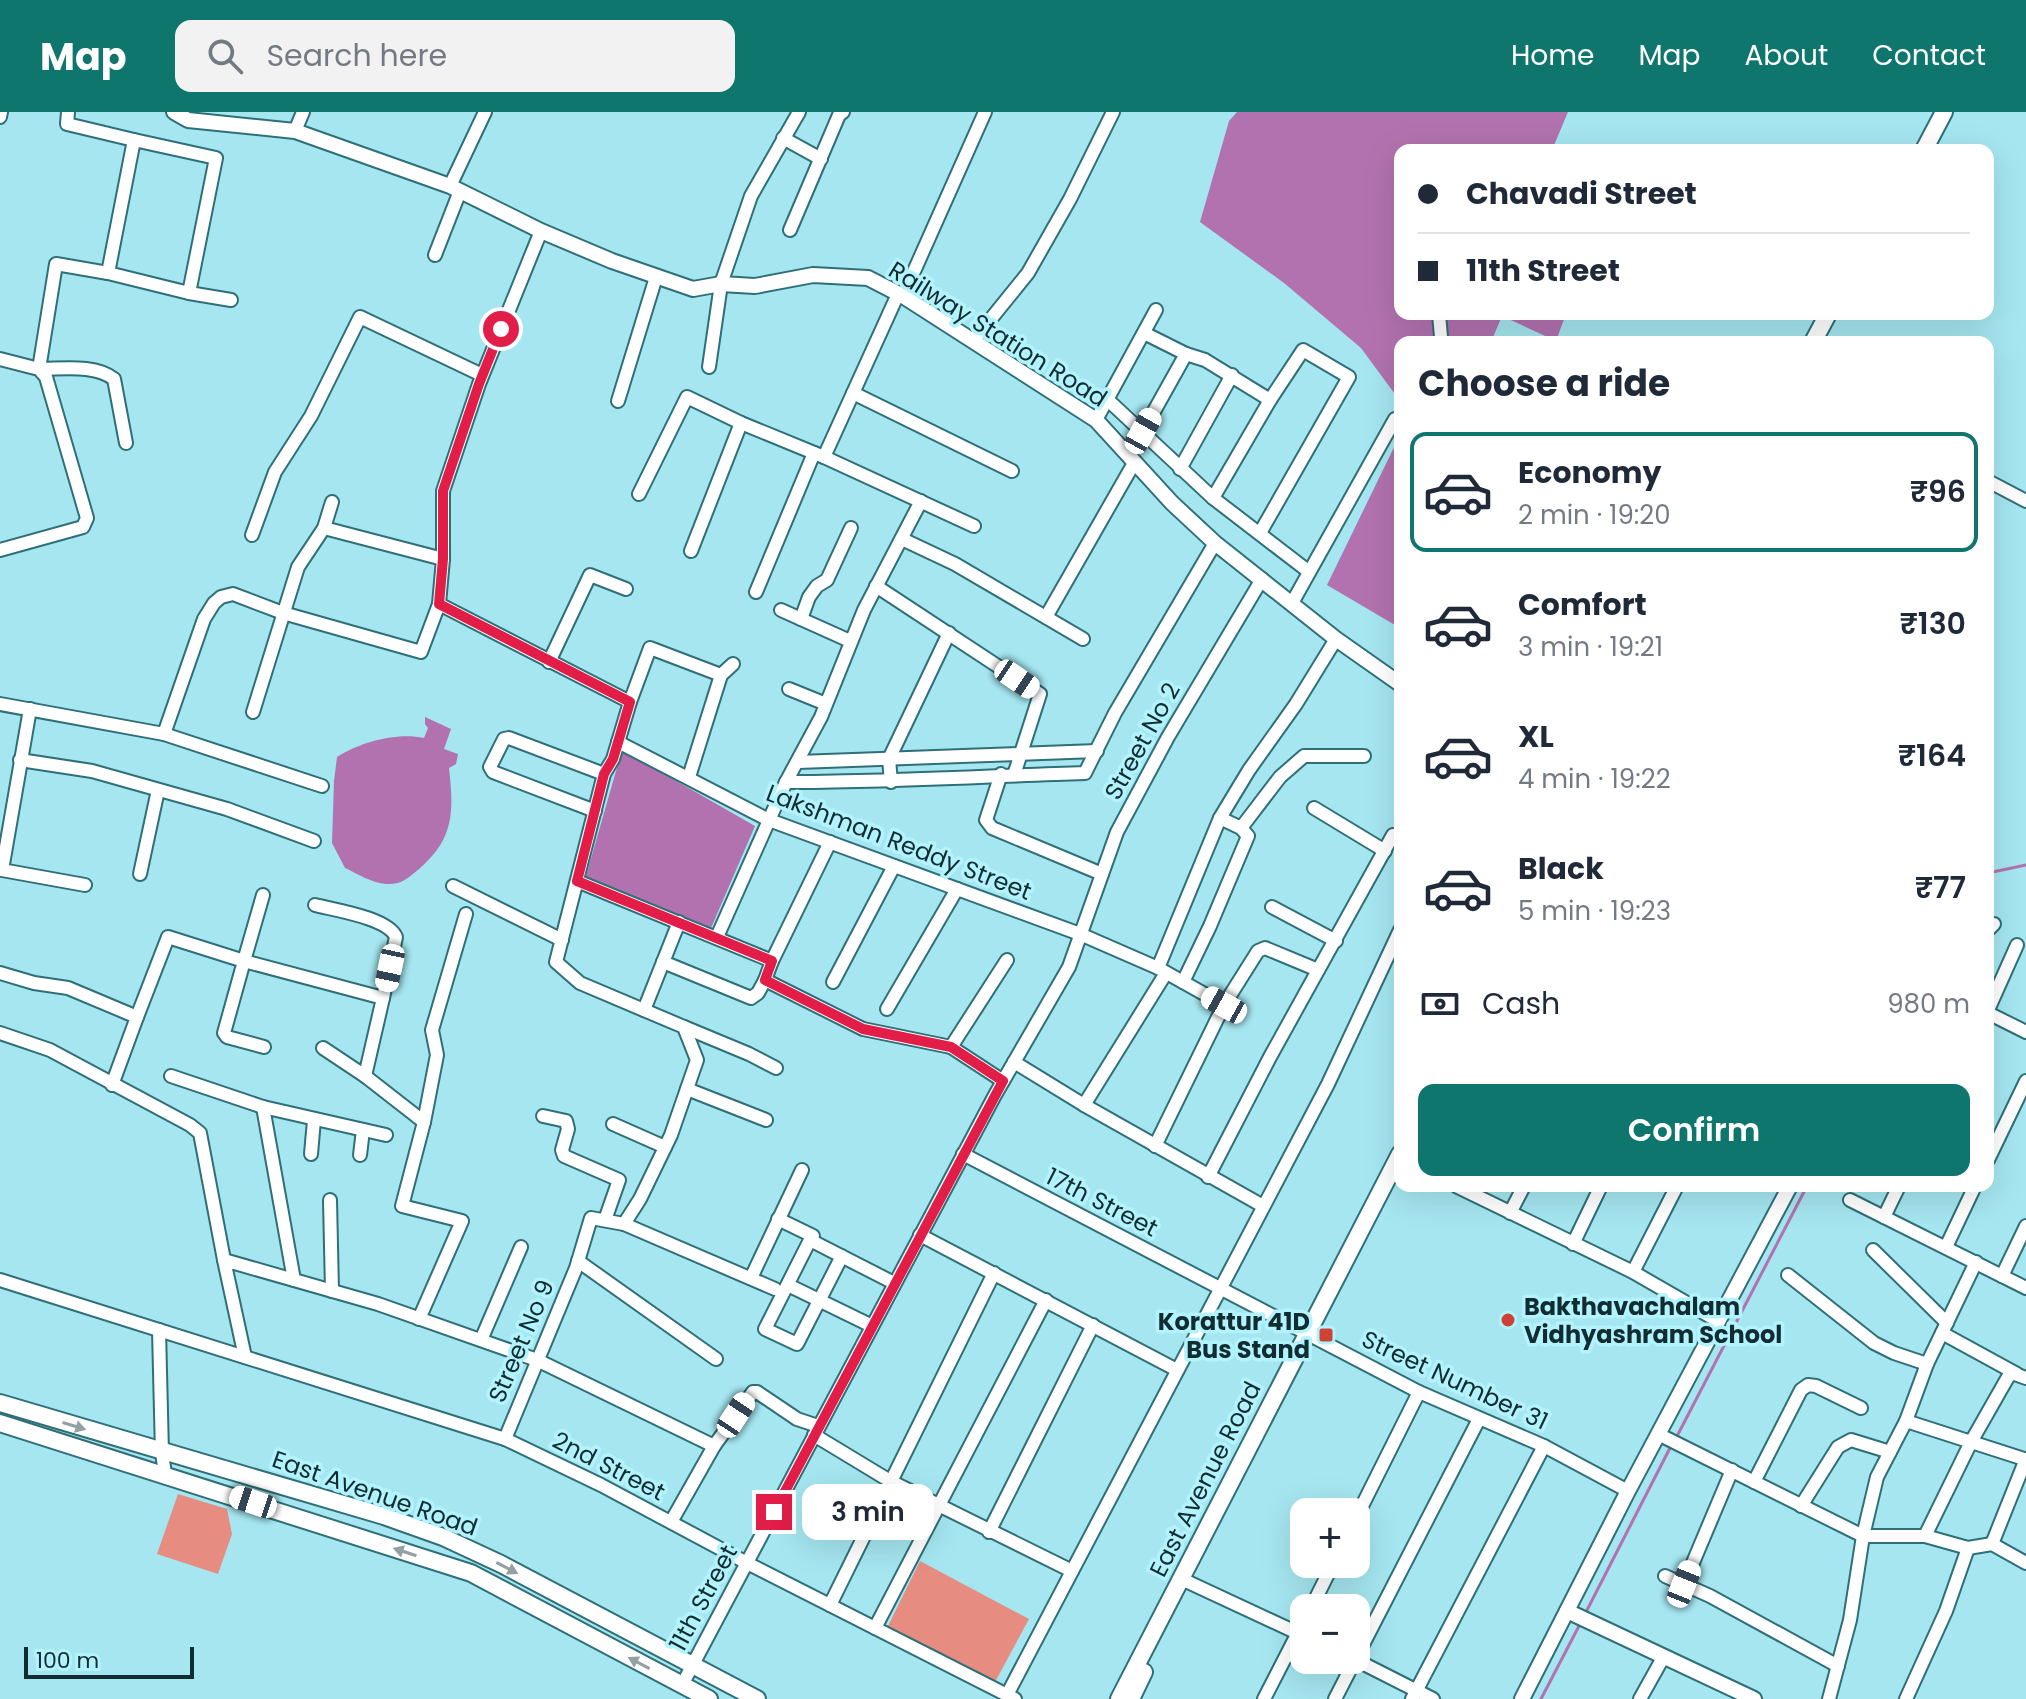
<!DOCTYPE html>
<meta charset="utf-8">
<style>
:root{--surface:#fff;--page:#f2f2f3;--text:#1f2937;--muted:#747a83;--line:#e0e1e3;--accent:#0f766e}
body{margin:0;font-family:Poppins,sans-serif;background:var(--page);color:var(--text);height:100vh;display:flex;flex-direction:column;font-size:30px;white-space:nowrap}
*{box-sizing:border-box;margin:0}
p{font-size:26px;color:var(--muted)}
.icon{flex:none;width:44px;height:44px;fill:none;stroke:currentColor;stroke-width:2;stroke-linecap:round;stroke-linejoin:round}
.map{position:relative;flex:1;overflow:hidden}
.sheet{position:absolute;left:1394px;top:224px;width:600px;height:856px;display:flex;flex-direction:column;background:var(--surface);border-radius:16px;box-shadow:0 8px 32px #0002}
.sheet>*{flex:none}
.top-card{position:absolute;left:1394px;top:32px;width:600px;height:176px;border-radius:16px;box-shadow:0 8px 32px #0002;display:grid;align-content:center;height:176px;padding:0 24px;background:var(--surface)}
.buttons{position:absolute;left:1290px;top:1386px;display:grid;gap:16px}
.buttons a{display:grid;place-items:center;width:80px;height:80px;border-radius:16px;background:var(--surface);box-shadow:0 8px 32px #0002;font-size:40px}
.scale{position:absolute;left:24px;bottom:20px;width:170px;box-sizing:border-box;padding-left:8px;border:4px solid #122d31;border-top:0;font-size:22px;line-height:28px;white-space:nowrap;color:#122d31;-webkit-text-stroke:6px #b2f3fe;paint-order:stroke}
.end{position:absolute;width:36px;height:36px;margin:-18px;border:10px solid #e11d48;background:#fff;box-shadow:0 0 0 4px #fff}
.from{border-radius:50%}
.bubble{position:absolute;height:56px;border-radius:16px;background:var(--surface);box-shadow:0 8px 32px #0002;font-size:26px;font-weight:600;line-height:56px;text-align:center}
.car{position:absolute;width:24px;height:48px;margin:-24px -12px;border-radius:10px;box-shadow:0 0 6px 2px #0007;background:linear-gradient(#fff 24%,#345 0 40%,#fff 0 76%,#345 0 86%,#fff 0)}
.top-card b{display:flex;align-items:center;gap:28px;height:76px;font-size:30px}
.top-card b+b{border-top:2px solid var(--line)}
.top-card i{width:20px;height:20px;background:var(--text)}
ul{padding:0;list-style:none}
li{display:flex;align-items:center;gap:24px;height:120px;margin:0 16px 12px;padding:0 8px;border:4px solid transparent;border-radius:16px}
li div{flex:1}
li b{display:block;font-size:30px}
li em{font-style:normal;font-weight:600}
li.selected{border-color:var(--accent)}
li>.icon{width:72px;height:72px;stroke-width:1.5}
h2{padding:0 24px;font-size:36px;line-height:96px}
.pay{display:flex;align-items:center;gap:20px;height:88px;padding:0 24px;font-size:30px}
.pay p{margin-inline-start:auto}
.cta{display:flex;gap:16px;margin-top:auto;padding:16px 24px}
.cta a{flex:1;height:92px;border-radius:16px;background:var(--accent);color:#fff;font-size:32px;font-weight:600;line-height:92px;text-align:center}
header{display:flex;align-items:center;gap:48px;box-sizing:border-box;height:112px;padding:0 40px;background:var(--accent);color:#fff}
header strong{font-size:38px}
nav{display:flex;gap:44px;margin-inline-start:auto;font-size:28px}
.search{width:560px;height:72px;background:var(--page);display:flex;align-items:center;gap:20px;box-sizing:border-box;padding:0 28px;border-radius:16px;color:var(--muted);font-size:30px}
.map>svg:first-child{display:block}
.green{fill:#e78c80}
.water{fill:#b272af}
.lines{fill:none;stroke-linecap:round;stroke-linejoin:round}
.stream{stroke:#b272af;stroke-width:3}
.minor-casing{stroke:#2e6f78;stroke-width:16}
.tertiary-casing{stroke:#2e6f78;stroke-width:18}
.secondary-casing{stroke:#2e6f78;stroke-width:20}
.minor{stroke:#fff;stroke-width:12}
.tertiary{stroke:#fff;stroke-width:14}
.secondary{stroke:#fff;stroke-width:16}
.oneway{fill:#94a0a2}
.route{stroke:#e11d48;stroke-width:10}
.poi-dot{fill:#cf4236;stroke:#b2f3fe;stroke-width:3}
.labels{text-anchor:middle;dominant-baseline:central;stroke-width:7;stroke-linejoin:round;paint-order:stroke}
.street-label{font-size:24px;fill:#122d31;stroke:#b2f3fe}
.poi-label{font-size:24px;font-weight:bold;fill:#122d31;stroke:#b2f3fe;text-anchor:start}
</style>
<header>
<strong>Map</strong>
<div class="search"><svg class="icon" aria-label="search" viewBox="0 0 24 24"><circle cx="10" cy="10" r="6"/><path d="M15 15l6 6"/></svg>Search here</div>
<nav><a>Home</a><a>Map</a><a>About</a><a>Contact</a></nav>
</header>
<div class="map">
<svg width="2026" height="1587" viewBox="0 0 2026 1587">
<rect width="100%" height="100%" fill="#a5e6f0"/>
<!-- green -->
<g class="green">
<polygon points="178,1382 227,1397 232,1422 218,1462 157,1442"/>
<polygon points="920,1449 1029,1507 995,1570 888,1514"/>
</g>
<!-- water -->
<g class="water">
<polygon points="1237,0 1568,0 1552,38 1400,38 1400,202 1566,202 1556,229 1502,204 1491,230 1400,230 1400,289 1361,236 1284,171 1200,110 1229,9"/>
<polygon points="1400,323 1400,516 1327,473"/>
<path d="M425 605 451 617 444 637 458 642 456 652 449 656C454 700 454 727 419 757 407 767 401 773 386 772 372 771 358 762 345 756L332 731 334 669 337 645C360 630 397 620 424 626L428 616 425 612Z"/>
<polygon points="622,638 755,714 708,823 584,771"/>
</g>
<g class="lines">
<!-- stream -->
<g class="stream">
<polyline points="1988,761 2026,753"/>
<polyline points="1675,1328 1807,1074"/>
<polyline points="1585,1502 1671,1334"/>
<polyline points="1541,1587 1580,1512"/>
</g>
<defs>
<g id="minor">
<polyline points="68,0 67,12 134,28"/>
<polyline points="0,5 1,0"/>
<polyline points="295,19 303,0"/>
<polyline points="783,26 821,47"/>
<polyline points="450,74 485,0"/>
<polyline points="790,118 839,3 843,0"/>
<polyline points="541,119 479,272 443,379 443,447 439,492 630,590 613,647 604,662 556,850 580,871 684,915 697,948 671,1023 640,1087 624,1112"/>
<polyline points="435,143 460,79"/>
<polyline points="108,161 189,181 231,188"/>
<polyline points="898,182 824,345 974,414"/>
<polyline points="903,184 985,0"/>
<polyline points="1144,221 1186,242 1205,248 1270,288"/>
<polyline points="973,229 1028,161 1070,87 1113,0"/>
<polyline points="1439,230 1441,225 1439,202"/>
<polyline points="0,247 39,257 46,265 87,406 83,415 0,438"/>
<polyline points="709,255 721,172 751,84 799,0"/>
<polyline points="853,281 1012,359"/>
<polyline points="1108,288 1213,386 1308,459"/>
<polyline points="618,289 656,165"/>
<polyline points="1096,308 1156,198"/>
<polyline points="1143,319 1186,242"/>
<path d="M126 331 114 267C95 252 63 257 39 257L56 152 108 161 134 28 216 46 189 181"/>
<polyline points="1180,357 1232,263"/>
<polyline points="1988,369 2026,389"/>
<polyline points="639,382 687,285 741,311 824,345"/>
<polyline points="1213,386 1270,288 1303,238 1349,265 1260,421"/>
<polyline points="324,416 443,447"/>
<polyline points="252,423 275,360 311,304 360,205 482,263"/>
<polyline points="902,427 955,452 1083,527"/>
<polyline points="691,439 741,311"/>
<polyline points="876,474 1040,582 1014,663"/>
<polyline points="756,480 814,341"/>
<polyline points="1292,491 1395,307"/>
<polyline points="781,498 850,529"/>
<polyline points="1046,505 1134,351"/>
<polyline points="801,507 809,485 817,474 827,468 851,416"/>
<polyline points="549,550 590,463 626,477"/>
<polyline points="789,577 826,592"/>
<polyline points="630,590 650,536 721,563"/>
<polyline points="0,592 164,622 322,674"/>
<polyline points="30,597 2,758 85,773"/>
<polyline points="253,600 298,455 324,416 332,390"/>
<polyline points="164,622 204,507 214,491 221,485 233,482 283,501 421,540 439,492"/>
<polyline points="618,630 769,708 1080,822 1158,856 1224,893"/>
<polyline points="20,648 92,659 227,697 314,729"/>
<polyline points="798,650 1097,639"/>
<polyline points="1001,662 986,708 992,716 1102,762"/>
<polyline points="689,665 721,563 733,552"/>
<polyline points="786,670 821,605 864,498 921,389"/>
<polyline points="891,670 889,647 949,521"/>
<polyline points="1314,696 1385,739"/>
<polyline points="595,699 493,660 490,655 504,627 509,626 604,662"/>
<polyline points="1241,716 1280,665 1304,644 1364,644"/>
<polyline points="830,730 772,849 765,868 863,917 951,935 1003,969"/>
<polyline points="140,762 158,678"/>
<polyline points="577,769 772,849"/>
<polyline points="453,774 562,828"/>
<polyline points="263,783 244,849 383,886 365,964 323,936"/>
<path d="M315 793C335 798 388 806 396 825L383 886"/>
<polyline points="1272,795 1336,829"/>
<polyline points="1988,818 1994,812"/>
<path d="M717 825 786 670C886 670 985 664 1085 661L1115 601 1215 431"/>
<polyline points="663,850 751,886 758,881 765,868"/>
<polyline points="1158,856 1220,706 1249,658 1296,592 1336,527"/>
<polyline points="0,861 34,871 68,876 137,905 112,973"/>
<polyline points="833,870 894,754"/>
<polyline points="1183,870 1210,814 1248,724 1241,716 1220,706"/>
<polyline points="887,897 957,777"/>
<polyline points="644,898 679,810"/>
<polyline points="1988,898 2017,833"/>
<polyline points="1988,901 2026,920"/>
<polyline points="137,905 168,825 244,849 224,921 227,925 264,935"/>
<polyline points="684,915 749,942 776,956"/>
<polyline points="0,921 50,938 190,1013 200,1021 224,1148"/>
<polyline points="951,935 1007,848"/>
<polyline points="1014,950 1084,993 1263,1094"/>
<polyline points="171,964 263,995 386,1023"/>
<polyline points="365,964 424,1010 402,1094 462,1109 419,1207"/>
<polyline points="687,977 766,1008"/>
<polyline points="1084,993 1166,861"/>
<polyline points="263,995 294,1168"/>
<polyline points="543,1004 566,1009 568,1017 562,1038 564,1044 619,1068 605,1108"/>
<polyline points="424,1010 437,943 432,918 466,802"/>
<polyline points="613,1012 665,1035"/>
<polyline points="1155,1034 1224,893 1258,839 1265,836 1318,858"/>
<polyline points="311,1042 314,1008"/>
<polyline points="963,1042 1419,1280 1544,1334 1628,1379"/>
<polyline points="360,1043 363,1018"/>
<polyline points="1988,1048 2026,969"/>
<polyline points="1208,1065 1270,945 1393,723"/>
<polyline points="1456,1074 1633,1160 1718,1209"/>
<polyline points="330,1088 332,1179"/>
<polyline points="1850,1088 2026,1176"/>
<polyline points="1510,1101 1524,1074"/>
<polyline points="1884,1105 1899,1074"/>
<polyline points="778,1107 813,1124"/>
<polyline points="920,1123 1177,1258"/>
<polyline points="1573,1132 1601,1074"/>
<polyline points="1946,1135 1975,1074"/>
<polyline points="1873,1138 1947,1211"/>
<polyline points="842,1144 797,1232 765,1217 810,1128 894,1171"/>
<polyline points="578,1149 716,1247"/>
<polyline points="1633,1160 1677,1074"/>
<polyline points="1788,1163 1874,1231 1894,1241 1927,1252"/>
<polyline points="2002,1164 2026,1114"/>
<polyline points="751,1166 802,1058"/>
<polyline points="0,1168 505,1327 601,1373 747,1451 1015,1587"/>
<polyline points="788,1173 872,1214"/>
<polyline points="159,1218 162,1341 165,1362"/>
<polyline points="1942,1221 2017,1262"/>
<polyline points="481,1228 521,1135"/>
<polyline points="245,1245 224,1148 378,1192 537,1248 714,1334 671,1410"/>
<polyline points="1906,1309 2024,1347"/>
<polyline points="1658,1322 1863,1424 1925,1424 1968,1436 1992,1432 2026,1451"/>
<polyline points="814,1323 890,1369 1072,1459"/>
<polyline points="505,1327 576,1156 591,1106 624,1112 775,1177"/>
<polyline points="714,1334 753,1280 757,1280 797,1307 818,1314"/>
<polyline points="1754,1370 1801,1278 1808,1273 1816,1274 1861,1296"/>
<polyline points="1801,1394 1838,1335 1851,1328 1890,1340"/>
<polyline points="1356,1406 1419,1280"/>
<polyline points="989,1420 1093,1213"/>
<polyline points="1925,1424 1971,1330 2008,1265 2012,1261 2026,1266"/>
<polyline points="1992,1432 2026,1347"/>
<polyline points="1665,1464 1710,1484 1838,1554"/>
<polyline points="1188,1470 1304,1524"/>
<polyline points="1684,1472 1732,1358"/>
<polyline points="830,1493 994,1161"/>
<polyline points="1311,1496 1333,1452"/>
<polyline points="875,1516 1046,1188"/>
<polyline points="1356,1546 1479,1307"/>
<polyline points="1356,1548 1433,1587"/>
<polyline points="682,1573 995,983 1069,855 1117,720 1168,625 1262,467"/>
<polyline points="1007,1583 1328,972 1400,818"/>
<polyline points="1264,1587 1304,1509"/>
<polyline points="1335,1587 1355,1548"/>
<polyline points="1412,1587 1544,1334"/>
<polyline points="1640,1587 1664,1544"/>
<polyline points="1829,1587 1850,1508 1863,1424 1877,1365 1906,1309 1927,1252 1976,1150"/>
<polyline points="1906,1587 1946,1499 1968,1436"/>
</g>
<g id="tertiary">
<polyline points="174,0 188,8 295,19 450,74 541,119 612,149 693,177 721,172 755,174 813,163 868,166 903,184 1096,308 1172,391 1215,431 1336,527 1400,572"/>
<polyline points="1567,1499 1754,1587"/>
<polyline points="1522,1587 1628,1379 1790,1074"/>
</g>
<g id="secondary">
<polyline points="1924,38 1944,0"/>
<polyline points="1813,230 1828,202"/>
<polyline points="0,1291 384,1404 443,1425 501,1452 757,1587"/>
<polyline points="0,1311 471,1461 709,1587"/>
<polyline points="1119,1587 1400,1042"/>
<polyline points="1131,1587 1144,1560"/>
</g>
</defs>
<!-- minor casing -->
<use href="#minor" class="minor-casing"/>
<!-- tertiary casing -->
<use href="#tertiary" class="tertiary-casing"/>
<!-- secondary casing -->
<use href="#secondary" class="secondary-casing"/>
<!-- minor -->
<use href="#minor" class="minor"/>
<!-- tertiary -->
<use href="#tertiary" class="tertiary"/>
<!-- secondary -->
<use href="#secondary" class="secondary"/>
</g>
<!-- one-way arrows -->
<defs><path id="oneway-solid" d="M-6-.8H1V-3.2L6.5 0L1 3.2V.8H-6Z" transform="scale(2)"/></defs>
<g class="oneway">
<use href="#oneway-solid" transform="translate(74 1314) rotate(17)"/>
<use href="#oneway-solid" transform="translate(405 1440) rotate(-162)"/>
<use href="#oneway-solid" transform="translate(507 1456) rotate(28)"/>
<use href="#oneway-solid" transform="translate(639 1551) rotate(-152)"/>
</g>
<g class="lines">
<!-- route -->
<polyline class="route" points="501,217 479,272 443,379 443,447 439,492 630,590 613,647 604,662 577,769 772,849 765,868 863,917 951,935 1003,969 774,1400"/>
</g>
<!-- markers -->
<g class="poi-dot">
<circle cx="1508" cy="1208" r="8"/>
<rect x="1318" y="1215" width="16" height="16" rx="4"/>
</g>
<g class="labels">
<!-- street labels -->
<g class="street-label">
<text transform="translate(998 222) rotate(32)">Railway Station Road</text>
<text transform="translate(1142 629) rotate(-61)">Street No 2</text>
<text transform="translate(899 730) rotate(21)">Lakshman Reddy Street</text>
<text transform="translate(1102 1090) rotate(27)">17th Street</text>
<text transform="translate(521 1229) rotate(-67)">Street No 9</text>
<text transform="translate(1455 1268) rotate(25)">Street Number 31</text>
<text transform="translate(609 1354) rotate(27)">2nd Street</text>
<text transform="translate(1205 1367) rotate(-63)">East Avenue Road</text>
<text transform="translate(375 1381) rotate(19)">East Avenue Road</text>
<text transform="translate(703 1486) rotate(-62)">11th Street</text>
</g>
<!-- poi labels -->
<g class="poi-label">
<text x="1524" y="1194">Bakthavachalam<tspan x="1524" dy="28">Vidhyashram School</tspan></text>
<text x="1310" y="1209" text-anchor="end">Korattur 41D<tspan x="1310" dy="28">Bus Stand</tspan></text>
</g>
</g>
</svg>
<div class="buttons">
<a>+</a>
<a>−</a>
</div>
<div class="scale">100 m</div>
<i class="end from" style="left:501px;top:217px"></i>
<i class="end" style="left:774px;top:1400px"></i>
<div class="bubble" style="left:802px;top:1372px;width:132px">3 min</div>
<i class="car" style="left:1143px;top:319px;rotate:29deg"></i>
<i class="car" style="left:1017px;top:567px;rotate:124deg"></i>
<i class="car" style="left:390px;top:856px;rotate:192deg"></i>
<i class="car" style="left:1224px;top:893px;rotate:299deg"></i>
<i class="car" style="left:736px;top:1303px;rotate:33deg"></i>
<i class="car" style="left:253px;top:1390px;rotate:288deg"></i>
<i class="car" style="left:1684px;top:1472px;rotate:22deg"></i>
<div class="top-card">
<b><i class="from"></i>Chavadi Street</b>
<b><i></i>11th Street</b>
</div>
<section class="sheet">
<h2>Choose a ride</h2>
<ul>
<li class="selected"><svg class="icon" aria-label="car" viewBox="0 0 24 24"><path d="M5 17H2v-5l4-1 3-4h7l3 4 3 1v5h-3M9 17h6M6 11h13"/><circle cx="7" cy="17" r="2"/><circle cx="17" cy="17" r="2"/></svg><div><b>Economy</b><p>2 min · 19:20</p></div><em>₹96</em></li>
<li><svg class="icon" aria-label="car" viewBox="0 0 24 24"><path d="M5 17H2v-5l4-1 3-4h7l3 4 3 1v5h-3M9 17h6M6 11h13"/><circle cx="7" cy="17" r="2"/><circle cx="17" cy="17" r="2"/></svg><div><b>Comfort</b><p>3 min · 19:21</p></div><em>₹130</em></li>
<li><svg class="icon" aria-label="car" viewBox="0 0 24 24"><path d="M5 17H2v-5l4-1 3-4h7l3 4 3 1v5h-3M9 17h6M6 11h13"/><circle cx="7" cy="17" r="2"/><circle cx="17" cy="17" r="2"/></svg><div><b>XL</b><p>4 min · 19:22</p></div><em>₹164</em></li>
<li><svg class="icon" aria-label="car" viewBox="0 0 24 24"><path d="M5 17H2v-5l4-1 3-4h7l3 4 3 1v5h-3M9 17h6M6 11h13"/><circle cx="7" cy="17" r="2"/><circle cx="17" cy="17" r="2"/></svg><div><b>Black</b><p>5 min · 19:23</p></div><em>₹77</em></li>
</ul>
<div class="pay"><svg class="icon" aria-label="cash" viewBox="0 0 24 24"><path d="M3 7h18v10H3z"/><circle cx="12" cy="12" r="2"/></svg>Cash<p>980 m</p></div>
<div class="cta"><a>Confirm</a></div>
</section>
</div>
